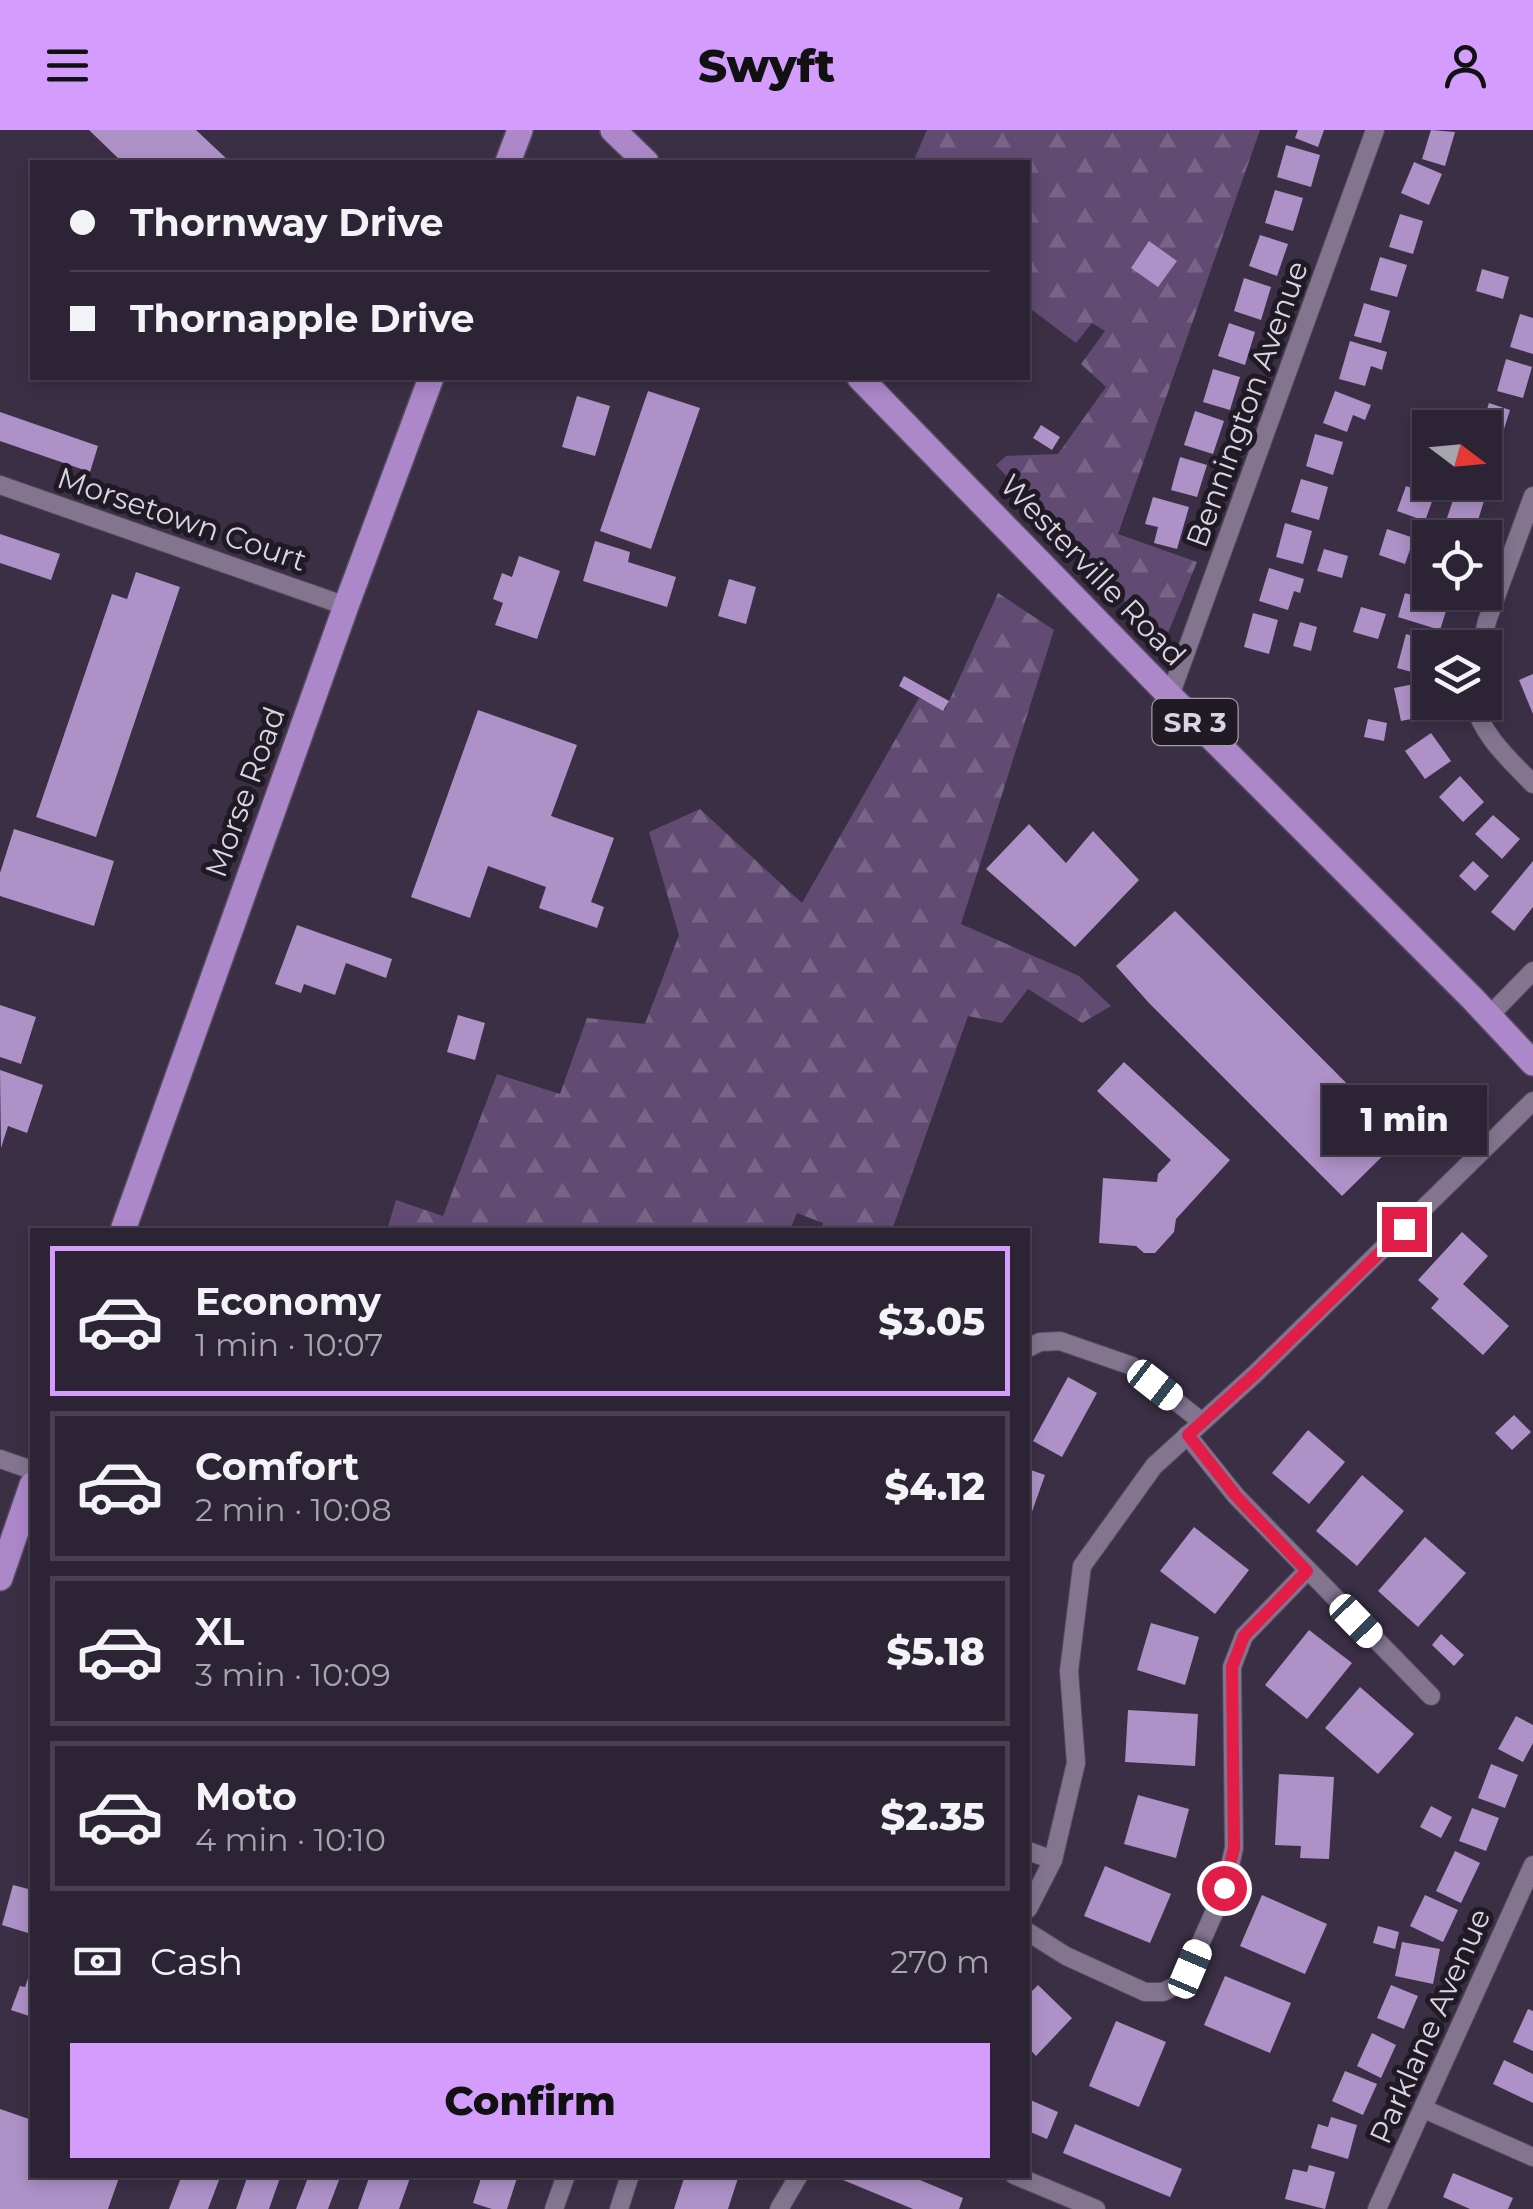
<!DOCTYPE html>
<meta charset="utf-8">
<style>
:root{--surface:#2c2334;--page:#342b3c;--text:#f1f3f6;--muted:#a6a4ac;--line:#48404f;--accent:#d39cfd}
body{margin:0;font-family:Montserrat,sans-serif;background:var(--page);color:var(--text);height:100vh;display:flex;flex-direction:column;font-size:38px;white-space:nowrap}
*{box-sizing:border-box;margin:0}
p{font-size:32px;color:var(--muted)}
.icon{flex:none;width:55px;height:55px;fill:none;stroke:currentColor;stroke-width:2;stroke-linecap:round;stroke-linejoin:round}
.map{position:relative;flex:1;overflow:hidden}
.sheet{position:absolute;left:30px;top:1098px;width:1000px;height:950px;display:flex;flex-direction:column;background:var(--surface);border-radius:0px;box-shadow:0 5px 15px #0003,0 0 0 2px var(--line)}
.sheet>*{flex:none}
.hud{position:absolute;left:30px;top:30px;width:1000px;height:220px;border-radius:0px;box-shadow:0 5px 15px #0003,0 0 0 2px var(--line);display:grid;align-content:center;height:220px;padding:0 40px;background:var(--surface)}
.needle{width:65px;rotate:106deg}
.buttons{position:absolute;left:1412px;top:280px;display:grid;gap:20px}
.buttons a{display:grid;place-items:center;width:90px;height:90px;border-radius:0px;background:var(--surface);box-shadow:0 5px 15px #0003,0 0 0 2px var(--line);font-size:50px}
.end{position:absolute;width:45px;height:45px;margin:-22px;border:12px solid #e11d48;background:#fff;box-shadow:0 0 0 5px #fff}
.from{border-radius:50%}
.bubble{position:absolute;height:70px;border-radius:0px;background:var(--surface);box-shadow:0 5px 15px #0003,0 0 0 2px var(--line);font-size:32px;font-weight:800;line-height:70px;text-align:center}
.car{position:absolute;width:30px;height:60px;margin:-30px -15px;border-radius:12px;box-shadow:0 0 8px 2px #0007;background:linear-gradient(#fff 24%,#345 0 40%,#fff 0 76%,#345 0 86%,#fff 0)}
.hud b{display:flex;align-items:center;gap:35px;height:95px;font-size:38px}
.hud b+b{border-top:2px solid var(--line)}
.hud i{width:25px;height:25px;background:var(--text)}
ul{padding:18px 0 0;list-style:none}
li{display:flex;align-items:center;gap:30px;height:150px;margin:0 20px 15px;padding:0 20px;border:5px solid var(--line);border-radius:0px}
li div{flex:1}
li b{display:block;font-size:38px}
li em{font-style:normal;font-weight:800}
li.selected{border-color:var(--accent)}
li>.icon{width:90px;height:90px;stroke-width:1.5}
.pay{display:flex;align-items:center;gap:25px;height:110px;padding:0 40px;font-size:38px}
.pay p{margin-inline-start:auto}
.action{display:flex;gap:20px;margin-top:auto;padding:20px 40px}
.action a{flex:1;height:115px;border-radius:0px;background:var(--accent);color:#111;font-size:40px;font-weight:800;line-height:115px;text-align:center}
header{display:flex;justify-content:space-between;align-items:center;height:130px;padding:0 40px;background:var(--accent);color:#111;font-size:45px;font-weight:800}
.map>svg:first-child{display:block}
.forest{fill:url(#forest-firs)}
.building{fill:#ae91c7}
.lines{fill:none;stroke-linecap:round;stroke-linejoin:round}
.minor-casing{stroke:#564b5e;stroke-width:20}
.primary-casing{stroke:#564b5e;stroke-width:28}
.minor{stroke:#837590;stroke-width:18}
.primary{stroke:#ac87ca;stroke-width:25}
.route{stroke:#e11d48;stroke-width:12}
.labels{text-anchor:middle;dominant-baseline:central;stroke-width:10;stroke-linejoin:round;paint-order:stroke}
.shield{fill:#1f1a24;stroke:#a39ca9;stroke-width:2.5}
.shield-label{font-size:28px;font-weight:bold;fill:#dbd3e2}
.street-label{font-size:30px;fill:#dbd3e2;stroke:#1f1a24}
</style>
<header><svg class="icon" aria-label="menu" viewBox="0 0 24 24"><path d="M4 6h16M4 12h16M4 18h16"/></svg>Swyft<svg class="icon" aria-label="person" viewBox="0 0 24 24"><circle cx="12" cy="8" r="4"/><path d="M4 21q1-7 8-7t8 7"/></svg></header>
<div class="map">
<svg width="1533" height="2079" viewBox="0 0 1533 2079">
<defs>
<pattern id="forest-firs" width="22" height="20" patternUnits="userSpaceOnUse" patternTransform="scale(2.5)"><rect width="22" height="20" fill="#614b72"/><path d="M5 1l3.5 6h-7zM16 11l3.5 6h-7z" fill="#776486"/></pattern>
</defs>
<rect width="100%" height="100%" fill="#3b2f46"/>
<!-- forest -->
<g class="forest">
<polygon points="927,0 1260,0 1118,404 1197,432 1164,513 996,335 1006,326 1058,324 1106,257 1081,234 1105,201 1092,193 1076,213 1028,177 1028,32 913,32"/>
<polygon points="998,463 1054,500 961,794 1079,846 1111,876 1082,893 1028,859 1002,893 968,886 892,1100 821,1100 823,1093 797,1083 790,1100 387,1100 396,1070 443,1086 497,944 560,964 587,888 645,894 679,805 649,702 700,679 802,773 919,568 945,580"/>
</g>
<!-- building -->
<g class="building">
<polygon points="89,0 196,0 230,32 122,32"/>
<polygon points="1298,0 1324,0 1318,17 1295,8"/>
<polygon points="1431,0 1455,2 1445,36 1422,29"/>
<polygon points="1286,15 1320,25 1311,57 1277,47"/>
<polygon points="1414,32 1442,44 1429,75 1401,63"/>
<polygon points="1275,60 1303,68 1293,101 1265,93"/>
<polygon points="1400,84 1423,91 1413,124 1389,117"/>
<polygon points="1260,105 1288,114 1277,146 1249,136"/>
<polygon points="1149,111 1177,131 1158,157 1131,138"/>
<polygon points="1380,127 1407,135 1397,167 1370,160"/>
<polygon points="1482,139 1509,147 1503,169 1476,161"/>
<polygon points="1244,148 1271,157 1261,190 1234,181"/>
<polygon points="1364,173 1390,181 1381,213 1354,206"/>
<polygon points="1520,184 1533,188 1533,224 1510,217"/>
<polygon points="1229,193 1255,202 1245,235 1218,226"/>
<polygon points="1350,211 1387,222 1382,240 1371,236 1365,256 1339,249"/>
<polygon points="1506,229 1532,237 1523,268 1497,261"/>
<polygon points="1213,239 1240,247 1230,280 1203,272"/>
<polygon points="648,261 700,278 651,419 600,401"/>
<polygon points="1335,261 1371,275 1365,290 1353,285 1347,302 1323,293"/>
<polygon points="577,266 610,276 595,326 562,317"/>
<polygon points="1489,273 1510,280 1500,312 1485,307 1485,298 1481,298"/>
<polygon points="1195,281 1224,291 1213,324 1184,315"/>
<polygon points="0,282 98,316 90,342 0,311"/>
<polygon points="1041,295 1060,307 1052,320 1033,308"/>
<polygon points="1315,304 1343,312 1333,345 1306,336"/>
<polygon points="1418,317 1430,321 1430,344 1412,338"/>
<polygon points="1485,321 1504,326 1495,359 1475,354 1485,352"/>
<polygon points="1180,327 1207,335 1197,367 1171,360"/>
<polygon points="1301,349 1328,357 1319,390 1291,382"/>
<polygon points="1406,356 1434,366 1425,391 1397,381"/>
<polygon points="1456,361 1484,371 1474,403 1445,394"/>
<polygon points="1153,367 1189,377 1177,419 1154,413 1158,397 1145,394"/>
<polygon points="1285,393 1312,401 1303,434 1276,427"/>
<polygon points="1387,399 1414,408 1405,434 1379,425"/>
<polygon points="0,404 60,424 51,450 0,433"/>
<polygon points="595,411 630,422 628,432 676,447 667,477 583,451"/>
<polygon points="1324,419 1348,426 1342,448 1317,441"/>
<polygon points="519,426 560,441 537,509 495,495 503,473 493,469 502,443 512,447"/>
<polygon points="1269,438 1304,449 1300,463 1294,461 1288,480 1259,471"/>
<polygon points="136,442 180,457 96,707 36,687 112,464 127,469"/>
<polygon points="729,449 756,457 746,494 718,486"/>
<polygon points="1425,450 1430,452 1430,462 1452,462 1440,500 1398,487 1405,463 1419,467"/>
<polygon points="1361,477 1386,484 1378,509 1353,502"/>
<polygon points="1253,483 1278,490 1269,524 1244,517"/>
<polygon points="1300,492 1317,497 1311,521 1293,516"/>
<polygon points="1406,504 1433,512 1423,545 1397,538"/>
<polygon points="1533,544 1533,584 1519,550"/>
<polygon points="904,546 949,571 943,581 899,556"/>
<polygon points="1424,552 1431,585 1401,591 1394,558"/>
<polygon points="478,580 577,615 551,686 614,708 591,772 604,777 597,798 539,778 546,757 488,736 470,788 411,767"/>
<polygon points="1368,589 1387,593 1384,611 1364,607"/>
<polygon points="1431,603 1451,631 1425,649 1405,621"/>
<polygon points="1460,646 1484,672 1463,692 1439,667"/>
<polygon points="1493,685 1520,709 1502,729 1475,704"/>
<polygon points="1029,694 1066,733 1093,701 1139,750 1075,817 986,739"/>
<polygon points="14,699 114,731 94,796 0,766 0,743"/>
<polygon points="1473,731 1489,746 1475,761 1459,746"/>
<polygon points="1533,731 1533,777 1514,801 1491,782"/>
<polygon points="1175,781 1401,1008 1342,1066 1149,873 1116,836"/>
<polygon points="297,795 392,829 386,848 346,833 335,865 304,854 301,863 275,854"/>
<polygon points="0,875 36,887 21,934 0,927"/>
<polygon points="458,885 485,893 475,930 447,922"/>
<polygon points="1124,932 1230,1030 1176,1089 1174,1102 1155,1123 1144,1123 1136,1116 1099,1113 1103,1048 1157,1052 1158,1044 1171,1030 1097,961"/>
<polygon points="0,940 43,955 27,1003 8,996 1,1018"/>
<polygon points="1462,1102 1488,1126 1463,1154 1509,1196 1483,1225 1431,1178 1439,1169 1418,1150"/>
<polygon points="1068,1247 1097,1263 1062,1327 1033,1311"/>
<polygon points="1514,1285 1531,1302 1512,1320 1495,1303"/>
<polygon points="1308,1300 1345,1332 1309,1374 1272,1343"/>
<polygon points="1028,1339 1045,1345 1028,1393"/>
<polygon points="1362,1345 1404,1381 1357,1436 1316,1401"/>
<polygon points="1194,1397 1249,1440 1215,1484 1160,1441"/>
<polygon points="1425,1407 1466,1443 1418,1497 1378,1461"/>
<polygon points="1151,1493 1199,1507 1185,1555 1137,1540"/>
<polygon points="1309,1500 1352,1533 1307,1589 1265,1555"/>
<polygon points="1441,1504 1464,1525 1454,1536 1432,1515"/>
<polygon points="1360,1557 1414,1604 1378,1644 1325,1598"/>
<polygon points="1128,1580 1198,1584 1195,1636 1125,1632"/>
<polygon points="1516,1586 1533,1595 1533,1613 1523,1632 1498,1619"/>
<polygon points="1491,1634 1518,1645 1505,1678 1478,1668"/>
<polygon points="1279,1644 1334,1647 1329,1729 1300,1728 1301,1716 1275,1715"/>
<polygon points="1138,1665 1189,1679 1176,1728 1124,1714"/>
<polygon points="1431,1676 1452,1687 1441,1708 1420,1697"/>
<polygon points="1472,1678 1499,1688 1486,1721 1459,1711"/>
<polygon points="1455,1721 1480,1733 1461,1773 1436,1761"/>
<polygon points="1105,1736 1171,1764 1150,1813 1084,1786"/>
<polygon points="13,1755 32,1760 32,1788 28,1803 2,1795"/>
<polygon points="1262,1765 1327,1794 1305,1844 1240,1816"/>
<polygon points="1425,1765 1458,1780 1443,1812 1410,1796"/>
<polygon points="1378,1796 1399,1802 1395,1819 1373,1813"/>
<polygon points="1402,1812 1440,1819 1433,1854 1395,1846"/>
<polygon points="32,1837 32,1887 11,1880 20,1856 25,1857"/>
<polygon points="1225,1846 1291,1873 1270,1923 1204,1895"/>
<polygon points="1038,1855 1072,1888 1036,1926 1028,1917 1028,1865"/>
<polygon points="1391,1855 1418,1866 1404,1899 1377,1888"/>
<polygon points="1528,1879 1533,1881 1533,1921 1513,1912"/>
<polygon points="1116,1891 1166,1912 1139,1977 1089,1956"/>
<polygon points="1372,1903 1396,1915 1381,1948 1357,1936"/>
<polygon points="1504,1930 1533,1944 1533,1973 1493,1954"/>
<polygon points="1345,1941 1377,1954 1363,1985 1332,1971"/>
<polygon points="1028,1969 1058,1982 1047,2009 1028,2001"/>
<polygon points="0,1979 32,1990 32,2045 120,2045 108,2079 0,2079"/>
<polygon points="1331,1987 1357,1995 1348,2029 1311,2018 1318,1994 1328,1997"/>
<polygon points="1075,1994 1182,2039 1170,2067 1063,2023"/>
<polygon points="1309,2035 1335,2042 1325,2079 1285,2069 1293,2039 1307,2042"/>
<polygon points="1453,2043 1513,2068 1508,2079 1470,2079 1443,2067"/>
<polygon points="182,2045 221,2045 208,2079 169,2079"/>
<polygon points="248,2045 281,2045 269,2079 236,2079"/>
<polygon points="309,2045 341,2045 328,2079 296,2079"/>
<polygon points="370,2045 411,2045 399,2079 358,2079"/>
<polygon points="482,2045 518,2045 507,2079 492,2079 473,2073"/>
<polygon points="685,2045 739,2045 728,2079 674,2079"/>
<polygon points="845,2045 908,2045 963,2068 959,2079 913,2079 843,2050"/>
</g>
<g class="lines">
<defs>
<g id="minor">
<polyline points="0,355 346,476"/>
<polyline points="1481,518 1487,491 1533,366"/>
<polyline points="1170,566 1375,0"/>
<path d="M1474 572C1481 605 1511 631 1533 654"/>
<polyline points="1489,886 1533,841"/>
<polyline points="1028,1218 1040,1212 1060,1211 1132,1236 1202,1292"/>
<polyline points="1187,1305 1236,1366 1431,1566"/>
<polyline points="0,1329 32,1340"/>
<polyline points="1028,1721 1053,1730"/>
<polyline points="1028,1779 1053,1730 1076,1633 1069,1541 1082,1436 1154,1336 1256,1243 1533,971"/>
<polyline points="1028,1802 1066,1826 1145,1862 1163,1862 1179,1854 1189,1839 1225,1758 1234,1718 1232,1537 1244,1506 1307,1441"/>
<polyline points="1424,1979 1533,2027"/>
<polyline points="1014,2045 1096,2079"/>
<polyline points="554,2079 566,2045"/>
<polyline points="619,2079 630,2045"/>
<polyline points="779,2079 799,2045"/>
<polyline points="1377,2079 1533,1735"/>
</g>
<g id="primary">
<polyline points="613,0 646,32"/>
<polyline points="508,32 520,0"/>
<polyline points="860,248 1170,566 1472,868 1533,933"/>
<polyline points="123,1100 346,476 431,248"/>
<polyline points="0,1448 32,1355"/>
</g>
</defs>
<!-- minor casing -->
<use href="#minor" class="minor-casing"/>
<!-- primary casing -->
<use href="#primary" class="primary-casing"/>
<!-- minor -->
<use href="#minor" class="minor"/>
<!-- primary -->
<use href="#primary" class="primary"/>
</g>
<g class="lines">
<!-- route -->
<polyline class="route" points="1224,1758 1234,1718 1232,1537 1244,1506 1307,1441 1236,1366 1188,1305 1256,1243 1404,1099"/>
</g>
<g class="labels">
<!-- shield labels -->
<rect class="shield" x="1152.5" y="569" width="85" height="46" rx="8"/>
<g class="shield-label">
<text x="1195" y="592">SR 3</text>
</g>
<!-- street labels -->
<g class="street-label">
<text transform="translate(1247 274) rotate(-70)">Bennington Avenue</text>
<text transform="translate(182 389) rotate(19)">Morsetown Court</text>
<text transform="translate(1093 440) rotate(46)">Westerville Road</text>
<text transform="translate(245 662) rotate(-70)">Morse Road</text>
<text transform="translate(1430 1896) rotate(-66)">Parklane Avenue</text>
</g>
</g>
</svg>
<div class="buttons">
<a><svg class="needle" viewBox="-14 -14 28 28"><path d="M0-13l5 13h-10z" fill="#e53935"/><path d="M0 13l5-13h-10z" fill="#a6a4ac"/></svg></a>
<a><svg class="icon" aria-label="locate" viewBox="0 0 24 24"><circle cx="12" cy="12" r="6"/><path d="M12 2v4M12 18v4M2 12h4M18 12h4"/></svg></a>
<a><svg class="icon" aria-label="layers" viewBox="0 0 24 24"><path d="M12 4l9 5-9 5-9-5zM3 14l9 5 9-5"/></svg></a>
</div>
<i class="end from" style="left:1224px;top:1758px"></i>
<i class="end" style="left:1404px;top:1099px"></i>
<div class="bubble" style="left:1322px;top:955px;width:165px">1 min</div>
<i class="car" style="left:1155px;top:1255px;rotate:128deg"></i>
<i class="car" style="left:1356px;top:1491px;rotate:136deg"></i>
<i class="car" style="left:1190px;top:1839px;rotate:23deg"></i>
<div class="hud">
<b><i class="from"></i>Thornway Drive</b>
<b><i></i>Thornapple Drive</b>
</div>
<section class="sheet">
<ul>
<li class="selected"><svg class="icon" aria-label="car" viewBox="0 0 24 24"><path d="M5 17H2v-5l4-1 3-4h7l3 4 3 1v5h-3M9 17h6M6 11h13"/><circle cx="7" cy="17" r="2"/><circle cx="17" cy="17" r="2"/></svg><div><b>Economy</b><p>1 min · 10:07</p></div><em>$3.05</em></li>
<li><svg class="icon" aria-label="car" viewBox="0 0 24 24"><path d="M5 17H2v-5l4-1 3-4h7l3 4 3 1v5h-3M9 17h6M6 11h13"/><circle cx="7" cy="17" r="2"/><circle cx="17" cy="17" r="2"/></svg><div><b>Comfort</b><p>2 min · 10:08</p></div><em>$4.12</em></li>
<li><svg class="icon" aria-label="car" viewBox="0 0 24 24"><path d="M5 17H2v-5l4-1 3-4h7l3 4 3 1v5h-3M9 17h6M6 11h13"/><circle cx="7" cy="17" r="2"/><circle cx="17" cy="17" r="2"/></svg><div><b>XL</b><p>3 min · 10:09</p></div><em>$5.18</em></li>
<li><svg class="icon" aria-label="car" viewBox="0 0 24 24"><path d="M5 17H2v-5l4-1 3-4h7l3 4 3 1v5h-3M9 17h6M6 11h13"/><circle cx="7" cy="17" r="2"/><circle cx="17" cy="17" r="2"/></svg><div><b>Moto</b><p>4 min · 10:10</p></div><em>$2.35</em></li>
</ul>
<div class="pay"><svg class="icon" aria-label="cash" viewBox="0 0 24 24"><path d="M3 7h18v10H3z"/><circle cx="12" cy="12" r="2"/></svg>Cash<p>270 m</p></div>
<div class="action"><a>Confirm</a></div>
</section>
</div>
